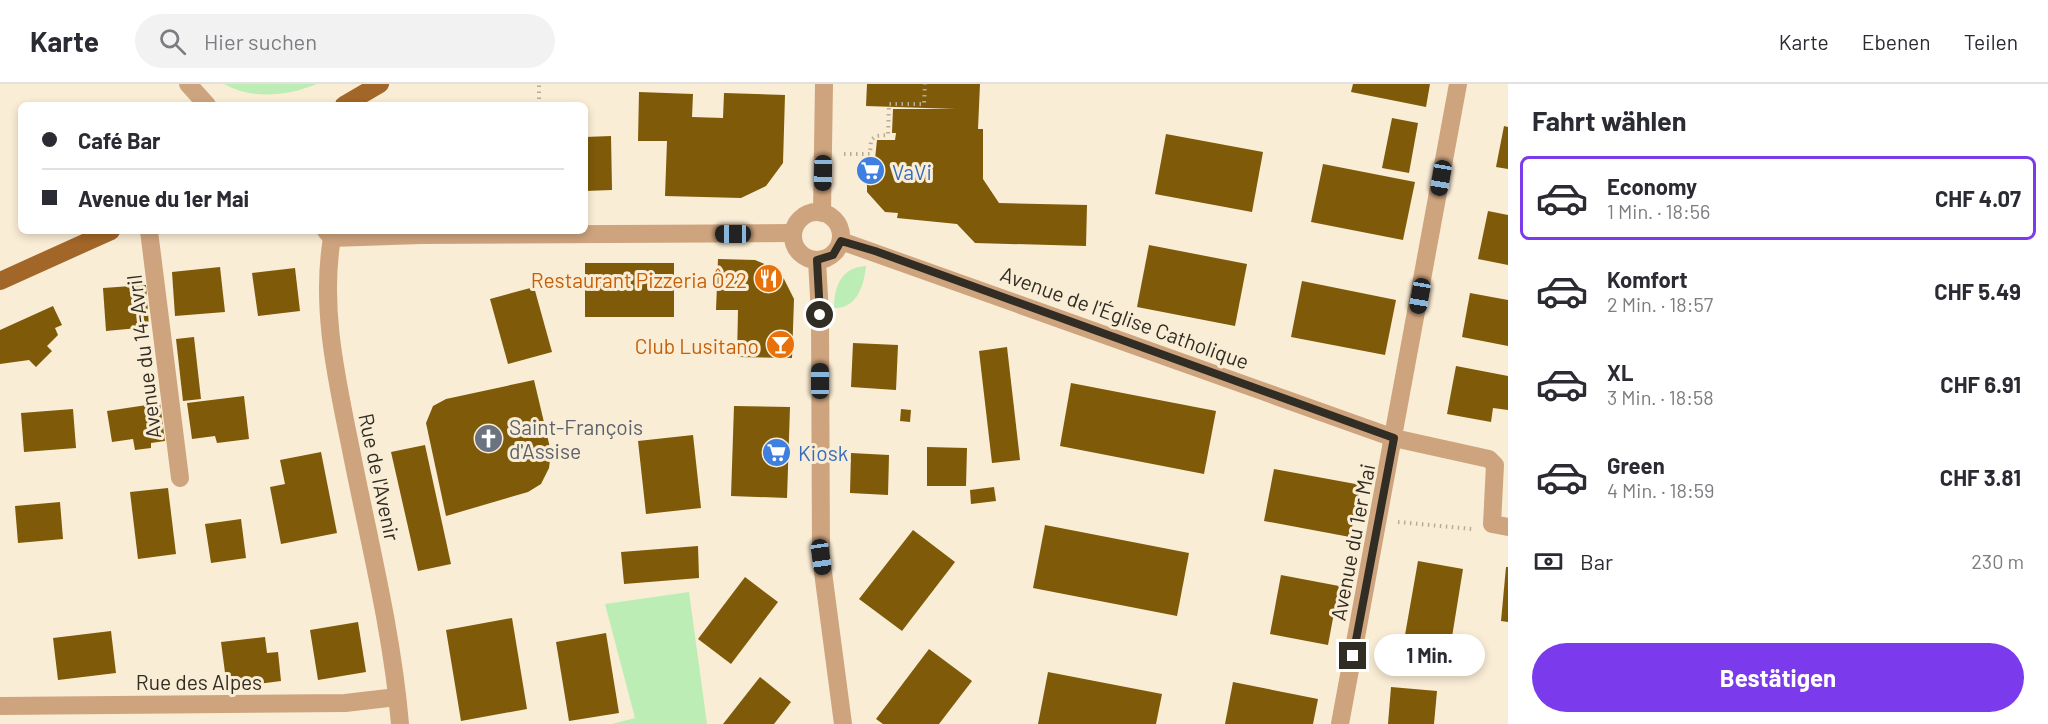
<!DOCTYPE html>
<html lang="de">
<meta charset="utf-8">
<style>
:root{--surface:#fff;--page:#f2f2f3;--text:#2b2b33;--muted:#7c7c81;--line:#e1e1e2;--accent:#7c3aed}
body{margin:0;font-family:Barlow,sans-serif;background:var(--page);color:var(--text);height:100vh;display:flex;flex-direction:column;font-size:22px;white-space:nowrap}
*{box-sizing:border-box;margin:0}
p{font-size:20px;color:var(--muted)}
.icon{flex:none;width:33px;height:33px;fill:none;stroke:currentColor;stroke-width:2;stroke-linecap:round;stroke-linejoin:round}
.map{position:relative;flex:1;overflow:hidden}
.sheet{display:flex;flex-direction:column;background:var(--surface);width:540px}
.sheet>*{flex:none}
.banner{position:absolute;left:18px;top:18px;width:570px;height:132px;border-radius:9px;box-shadow:0 3px 9px #0003;display:grid;align-content:center;height:132px;padding:0 24px;background:var(--surface)}
.end{position:absolute;width:27px;height:27px;margin:-14px;border:8px solid #322d24;background:#fff;box-shadow:0 0 0 3px #fff}
.from{border-radius:50%}
.bubble{position:absolute;height:42px;border-radius:21px;background:var(--surface);box-shadow:0 3px 9px #0003;font-size:20px;font-weight:700;line-height:42px;text-align:center}
.car{position:absolute;width:18px;height:36px;margin:-18px -9px;border-radius:8px;box-shadow:0 0 4px 2px #0007;background:linear-gradient(#222 24%,#8ab4d8 0 40%,#222 0 76%,#8ab4d8 0 86%,#222 0)}
.banner b{display:flex;align-items:center;gap:21px;height:57px;font-size:22px}
.banner b+b{border-top:2px solid var(--line)}
.banner i{width:15px;height:15px;background:var(--text)}
ul{padding:0;list-style:none}
li{display:flex;align-items:center;gap:18px;height:84px;margin:0 12px 9px;padding:0 12px;border:3px solid transparent;border-radius:9px}
li div{flex:1}
li b{display:block;font-size:22px}
li em{font-style:normal;font-weight:700}
li.active{border-color:var(--accent)}
li>.icon{width:54px;height:54px;stroke-width:1.5}
h2{padding:0 24px;font-size:27px;line-height:72px}
.pay{display:flex;align-items:center;gap:15px;height:66px;padding:0 24px;font-size:22px}
.pay p{margin-inline-start:auto}
.action{display:flex;gap:12px;margin-top:auto;padding:12px 24px}
.action a{flex:1;height:69px;border-radius:36px;background:var(--accent);color:#fff;font-size:24px;font-weight:700;line-height:69px;text-align:center}
header{display:flex;align-items:center;gap:36px;box-sizing:border-box;height:84px;padding:0 30px;background:var(--surface);border-bottom:2px solid var(--line)}
header strong{font-size:28px}
nav{display:flex;gap:33px;margin-inline-start:auto;font-size:21px}
.search{width:420px;height:54px;background:var(--page);display:flex;align-items:center;gap:15px;box-sizing:border-box;padding:0 21px;border-radius:33px;color:var(--muted);font-size:22px}
main{display:flex;flex:1;min-height:0}
.map>svg:first-child{display:block}
.green{fill:#bcedb4}
.building{fill:#7e5a09}
.lines{fill:none;stroke-linecap:round;stroke-linejoin:round}
.path{stroke:#b6ac99;stroke-width:4;stroke-dasharray:1.5 4.5;stroke-linecap:butt}
.minor{stroke:#cea47e;stroke-width:18}
.major{stroke:#a26728;stroke-width:18}
.route{stroke:#322d24;stroke-width:8}
.labels{text-anchor:middle;dominant-baseline:central;stroke-width:6;stroke-linejoin:round;paint-order:stroke}
.shop-label{font-size:21px;fill:#366cbe;stroke:#faedd6;text-anchor:start}
.food-label{font-size:21px;fill:#c56008;stroke:#faedd6;text-anchor:end}
.street-label{font-size:21px;fill:#322d24;stroke:#faedd6}
.worship-label{font-size:21px;fill:#5b616d;stroke:#faedd6;text-anchor:start}
</style>
<header>
<strong>Karte</strong>
<div class="search"><svg class="icon" aria-label="search" viewBox="0 0 24 24"><circle cx="10" cy="10" r="6"/><path d="M15 15l6 6"/></svg>Hier suchen</div>
<nav><a>Karte</a><a>Ebenen</a><a>Teilen</a></nav>
</header>
<main>
<div class="map">
<svg width="1508" height="640" viewBox="0 0 1508 640">
<rect width="100%" height="100%" fill="#faedd6"/>
<!-- green -->
<g class="green">
<path d="M224 0H317C287 12 253 16 224 0Z"/>
<path d="M866 182C864 201 857 225 834 224 834 203 841 183 866 182Z"/>
<polygon points="689,508 707,640 612,640 635,634 605,520"/>
</g>
<!-- building -->
<g class="building">
<polygon points="867,0 980,0 978,45 983,45 983,95 999,119 1087,121 1086,162 975,159 957,140 897,134 898,129 885,128 867,108 867,83 875,75 877,56 895,56 896,49 892,49 893,25 956,25 866,22"/>
<polygon points="1353,0 1430,0 1426,23 1351,8"/>
<polygon points="639,8 693,10 692,33 723,34 724,9 785,11 783,79 766,102 741,114 665,112 667,57 638,57"/>
<polygon points="1392,34 1418,39 1409,89 1382,84"/>
<polygon points="1504,42 1508,43 1508,85 1496,83"/>
<polygon points="1166,50 1263,68 1252,128 1155,110"/>
<polygon points="611,52 612,106 585,107 585,53"/>
<polygon points="1323,80 1415,98 1403,156 1311,138"/>
<polygon points="1488,127 1508,131 1508,181 1478,175"/>
<polygon points="1149,161 1247,180 1235,242 1137,223"/>
<polygon points="718,175 755,176 772,183 784,195 794,215 792,274 737,273 738,226 716,226"/>
<rect x="585" y="179" width="89" height="54"/>
<polygon points="220,183 225,228 175,232 172,188"/>
<polygon points="295,184 300,227 258,232 252,189"/>
<polygon points="1302,197 1396,216 1385,271 1291,253"/>
<polygon points="146,201 149,243 106,247 103,204"/>
<polygon points="534,203 552,268 508,280 490,215"/>
<polygon points="1470,209 1508,216 1508,262 1462,253"/>
<polygon points="53,222 62,241 55,244 58,251 47,262 52,267 36,283 29,276 0,280 0,246"/>
<polygon points="194,253 201,315 183,317 176,255"/>
<polygon points="853,259 898,261 896,306 851,303"/>
<polygon points="1007,263 1020,376 992,379 979,267"/>
<polygon points="1456,282 1508,292 1508,326 1493,324 1491,338 1447,330"/>
<polygon points="534,296 551,368 549,384 541,400 528,408 446,432 426,339 433,322 446,315"/>
<polygon points="1071,299 1216,327 1204,390 1060,362"/>
<polygon points="244,312 249,355 217,359 215,352 192,355 187,319"/>
<polygon points="160,319 165,357 151,359 151,364 135,366 133,355 112,358 107,327"/>
<polygon points="734,322 790,323 787,414 731,412"/>
<polygon points="73,325 76,364 24,368 21,329"/>
<polygon points="901,325 911,326 910,338 900,337"/>
<polygon points="693,351 701,424 646,430 638,357"/>
<polygon points="425,361 451,480 418,487 391,368"/>
<polygon points="927,363 967,364 966,402 927,402"/>
<polygon points="321,368 337,449 281,460 270,403 285,400 280,376"/>
<polygon points="851,369 889,371 888,411 850,409"/>
<polygon points="1274,385 1361,401 1350,453 1264,437"/>
<polygon points="994,403 996,417 971,420 970,406"/>
<polygon points="168,404 176,470 138,475 130,408"/>
<polygon points="60,418 63,455 18,459 15,422"/>
<polygon points="241,435 246,474 211,479 205,440"/>
<polygon points="1045,441 1189,469 1177,532 1033,504"/>
<polygon points="913,446 955,478 902,547 859,515"/>
<polygon points="698,462 699,494 624,500 621,468"/>
<polygon points="1418,477 1463,485 1451,559 1405,551"/>
<polygon points="1506,483 1508,483 1508,538 1501,537"/>
<polygon points="1281,491 1339,502 1328,561 1270,550"/>
<polygon points="745,493 778,518 731,580 698,555"/>
<polygon points="512,534 527,625 461,637 446,546"/>
<polygon points="358,538 366,588 318,596 310,546"/>
<polygon points="111,547 116,589 58,596 53,554"/>
<polygon points="606,549 619,629 569,637 556,558"/>
<polygon points="265,553 267,569 278,568 281,597 227,604 221,558"/>
<polygon points="929,565 972,597 939,640 883,640 876,635"/>
<polygon points="1048,588 1162,610 1156,640 1038,640"/>
<polygon points="760,593 791,618 774,640 723,640"/>
<polygon points="1233,598 1318,615 1313,640 1225,640"/>
<polygon points="1391,603 1437,607 1434,640 1388,640"/>
</g>
<g class="lines">
<!-- path -->
<g class="path">
<polyline points="539,21 539,0"/>
<polyline points="844,70 870,70 871,56 876,52 888,51 889,20 924,20 925,0"/>
<polyline points="1398,438 1472,445"/>
</g>
<!-- minor -->
<g class="minor">
<polyline points="188,0 207,21"/>
<circle cx="817" cy="152" r="24"/>
<polyline points="822,129 824,0"/>
<polyline points="149,147 180,394"/>
<polyline points="326,147 332,154 421,151 793,149"/>
<path d="M332 154C320 225 337 296 351 366 369 457 392 547 400 640"/>
<polyline points="841,157 1394,354 1489,375 1495,381 1492,440 1508,443"/>
<polyline points="817,176 820,231 821,473 843,640"/>
<polyline points="0,622 345,619 397,613"/>
<polyline points="1340,640 1458,0"/>
</g>
<!-- major -->
<g class="major">
<polyline points="344,21 380,0"/>
<polyline points="0,197 111,147"/>
</g>
</g>
<g class="lines">
<!-- route -->
<polyline class="route" points="820,231 817,176 833,171 841,157 875,167 1394,354 1353,572"/>
</g>
<!-- icons -->
<defs>
<symbol id="supermarket-disc" viewBox="-11 -11 22 22"><circle r="9.5" fill="#3f7fe0" stroke="#faedd6"/><path d="M-6-5.5h2.5l.6 2H6L4.5 2H-2.5L-4.4-4H-6ZM-1.5 3.2a1.3 1.3 0 1 0 .1 0ZM3 3.2a1.3 1.3 0 1 0 .1 0Z" fill="#fff"/></symbol>
<symbol id="restaurant-disc" viewBox="-11 -11 22 22"><circle r="9.5" fill="#e8710a" stroke="#faedd6"/><path d="M-5-6h1v4h1v-4h1v4h1v-4h1v5L-1.5 .5V6h-2V.5L-5-1ZM5-6V6H3V1.5H1.5Q1.5-4 5-6Z" fill="#fff"/></symbol>
<symbol id="bar-disc" viewBox="-11 -11 22 22"><circle r="9.5" fill="#e8710a" stroke="#faedd6"/><path d="M-6-5H6L.8 .8V4.5H3.5V6h-7V4.5H-.8V.8Z" fill="#fff"/></symbol>
<symbol id="church-disc" viewBox="-11 -11 22 22"><circle r="9.5" fill="#6b7280" stroke="#faedd6"/><path d="M-1.2-6h2.4v3.5h3.3v2.4h-3.3V6h-2.4V-.1h-3.3v-2.4h3.3Z" fill="#fff"/></symbol>
</defs>
<g fill-rule="evenodd">
<use href="#supermarket-disc" x="854" y="70" width="33" height="33"/>
<use href="#restaurant-disc" x="752" y="178" width="33" height="33"/>
<use href="#bar-disc" x="764" y="244" width="33" height="33"/>
<use href="#church-disc" x="472" y="338" width="33" height="33"/>
<use href="#supermarket-disc" x="760" y="352" width="33" height="33"/>
</g>
<g class="labels">
<!-- shop labels -->
<g class="shop-label">
<text x="892" y="87">VaVi</text>
<text x="798" y="368">Kiosk</text>
</g>
<!-- food labels -->
<g class="food-label">
<text x="747" y="195">Restaurant Pizzeria Ô22</text>
<text x="759" y="261">Club Lusitano</text>
</g>
<!-- street labels -->
<g class="street-label">
<text transform="translate(1125 233) rotate(20)">Avenue de l'Église Catholique</text>
<text transform="translate(143 273) rotate(-97)">Avenue du 14-Avril</text>
<text transform="translate(380 393) rotate(78)">Rue de l'Avenir</text>
<text transform="translate(1352 458) rotate(-79)">Avenue du 1er Mai</text>
<text x="199" y="597">Rue des Alpes</text>
</g>
<!-- worship labels -->
<g class="worship-label">
<text x="509" y="342">Saint-François<tspan x="509" dy="24">d'Assise</tspan></text>
</g>
</g>
</svg>
<i class="end from" style="left:820px;top:231px"></i>
<i class="end" style="left:1353px;top:572px"></i>
<div class="bubble" style="left:1374px;top:550px;width:111px">1 Min.</div>
<i class="car" style="left:823px;top:89px;rotate:181deg"></i>
<i class="car" style="left:1441px;top:94px;rotate:190deg"></i>
<i class="car" style="left:733px;top:150px;rotate:270deg"></i>
<i class="car" style="left:1420px;top:212px;rotate:190deg"></i>
<i class="car" style="left:820px;top:297px;rotate:0deg"></i>
<i class="car" style="left:821px;top:473px;rotate:172deg"></i>
<div class="banner">
<b><i class="from"></i>Café Bar</b>
<b><i></i>Avenue du 1er Mai</b>
</div>
</div>
<section class="sheet">
<h2>Fahrt wählen</h2>
<ul>
<li class="active"><svg class="icon" aria-label="car" viewBox="0 0 24 24"><path d="M5 17H2v-5l4-1 3-4h7l3 4 3 1v5h-3M9 17h6M6 11h13"/><circle cx="7" cy="17" r="2"/><circle cx="17" cy="17" r="2"/></svg><div><b>Economy</b><p>1 Min. · 18:56</p></div><em>CHF 4.07</em></li>
<li><svg class="icon" aria-label="car" viewBox="0 0 24 24"><path d="M5 17H2v-5l4-1 3-4h7l3 4 3 1v5h-3M9 17h6M6 11h13"/><circle cx="7" cy="17" r="2"/><circle cx="17" cy="17" r="2"/></svg><div><b>Komfort</b><p>2 Min. · 18:57</p></div><em>CHF 5.49</em></li>
<li><svg class="icon" aria-label="car" viewBox="0 0 24 24"><path d="M5 17H2v-5l4-1 3-4h7l3 4 3 1v5h-3M9 17h6M6 11h13"/><circle cx="7" cy="17" r="2"/><circle cx="17" cy="17" r="2"/></svg><div><b>XL</b><p>3 Min. · 18:58</p></div><em>CHF 6.91</em></li>
<li><svg class="icon" aria-label="car" viewBox="0 0 24 24"><path d="M5 17H2v-5l4-1 3-4h7l3 4 3 1v5h-3M9 17h6M6 11h13"/><circle cx="7" cy="17" r="2"/><circle cx="17" cy="17" r="2"/></svg><div><b>Green</b><p>4 Min. · 18:59</p></div><em>CHF 3.81</em></li>
</ul>
<div class="pay"><svg class="icon" aria-label="cash" viewBox="0 0 24 24"><path d="M3 7h18v10H3z"/><circle cx="12" cy="12" r="2"/></svg>Bar<p>230 m</p></div>
<div class="action"><a>Bestätigen</a></div>
</section>
</main>
